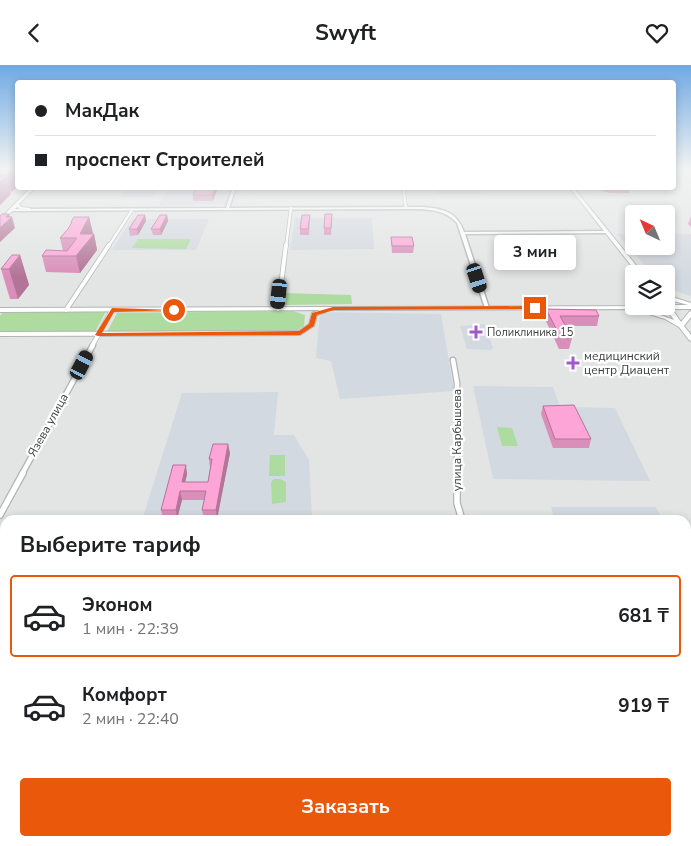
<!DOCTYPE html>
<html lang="ru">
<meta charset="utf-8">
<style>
:root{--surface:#fff;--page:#f6f6f6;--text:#202124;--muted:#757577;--line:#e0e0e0;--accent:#ea580c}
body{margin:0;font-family:"Nunito Sans",sans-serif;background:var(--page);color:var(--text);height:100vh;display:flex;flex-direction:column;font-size:19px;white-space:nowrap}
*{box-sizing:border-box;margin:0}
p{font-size:16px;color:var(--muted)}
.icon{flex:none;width:28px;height:28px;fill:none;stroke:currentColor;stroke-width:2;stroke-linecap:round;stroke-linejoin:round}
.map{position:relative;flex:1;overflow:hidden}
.sheet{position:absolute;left:0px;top:450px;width:691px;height:331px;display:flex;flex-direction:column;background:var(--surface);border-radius:15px 15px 0 0;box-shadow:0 2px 8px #0003}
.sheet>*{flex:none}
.top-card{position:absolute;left:15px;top:15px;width:661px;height:110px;border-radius:5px;box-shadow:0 2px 8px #0003;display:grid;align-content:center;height:110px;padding:0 20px;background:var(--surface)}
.needle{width:32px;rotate:316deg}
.buttons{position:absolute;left:625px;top:140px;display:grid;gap:10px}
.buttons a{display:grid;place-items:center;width:50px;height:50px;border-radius:5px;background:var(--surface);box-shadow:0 2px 8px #0003;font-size:25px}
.end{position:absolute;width:22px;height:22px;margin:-11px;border:6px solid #ea580c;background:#fff;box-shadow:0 0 0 2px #fff}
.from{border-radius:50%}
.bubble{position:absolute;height:35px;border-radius:5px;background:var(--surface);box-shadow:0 2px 8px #0003;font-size:16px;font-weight:700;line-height:35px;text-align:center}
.car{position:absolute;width:15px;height:30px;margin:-15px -8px;border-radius:6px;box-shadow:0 0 4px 1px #0007;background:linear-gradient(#222 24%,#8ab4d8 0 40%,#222 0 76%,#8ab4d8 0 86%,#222 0)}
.top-card b{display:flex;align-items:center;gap:18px;height:48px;font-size:19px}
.top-card b+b{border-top:1px solid var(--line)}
.top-card i{width:12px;height:12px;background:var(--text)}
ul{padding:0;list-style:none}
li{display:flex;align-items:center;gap:15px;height:82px;margin:0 10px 8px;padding:0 10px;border:2px solid transparent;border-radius:5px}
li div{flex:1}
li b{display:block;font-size:19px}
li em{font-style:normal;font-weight:700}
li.current{border-color:var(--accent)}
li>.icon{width:45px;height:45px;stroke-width:1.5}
h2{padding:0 20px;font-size:22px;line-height:60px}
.action{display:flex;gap:10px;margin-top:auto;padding:10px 20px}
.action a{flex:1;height:58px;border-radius:5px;background:var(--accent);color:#fff;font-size:20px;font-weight:700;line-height:58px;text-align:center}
header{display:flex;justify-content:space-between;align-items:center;height:65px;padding:0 20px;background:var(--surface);font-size:22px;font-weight:700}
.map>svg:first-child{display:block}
.built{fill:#d3d9e0}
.green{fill:#addba0}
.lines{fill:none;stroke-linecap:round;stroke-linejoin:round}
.minor-far3-casing{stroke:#b3b4b5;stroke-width:4}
.minor-far2-casing{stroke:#b3b4b5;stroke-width:5.5}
.minor-far1-casing{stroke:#b3b4b5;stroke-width:7}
.minor-casing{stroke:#b3b4b5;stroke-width:8}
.tertiary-casing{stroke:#b3b4b5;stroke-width:3}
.secondary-casing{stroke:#b3b4b5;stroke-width:2}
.minor-far3{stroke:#fff;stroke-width:2.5}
.minor-far2{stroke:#fff;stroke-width:4}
.minor-far1{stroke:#fff;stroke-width:4.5}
.minor{stroke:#fff;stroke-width:5.5}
.tertiary{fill:#fff;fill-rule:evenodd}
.secondary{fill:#fff;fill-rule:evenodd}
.wall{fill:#da8eba}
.shaded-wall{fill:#b27497}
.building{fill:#fea5d8;stroke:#b27497}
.route{fill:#ea580c}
.poi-dot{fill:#a359cc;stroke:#fff;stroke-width:2}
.labels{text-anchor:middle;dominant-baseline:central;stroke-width:4.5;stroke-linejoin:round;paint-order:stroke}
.far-poi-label{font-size:11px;fill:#3c3d3d;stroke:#fff;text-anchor:start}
.poi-label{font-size:12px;fill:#3c3d3d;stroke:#fff;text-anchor:start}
.street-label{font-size:12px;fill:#3c3d3d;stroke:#fff}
</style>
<header><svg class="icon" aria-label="back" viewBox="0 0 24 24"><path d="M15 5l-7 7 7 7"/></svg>Swyft<svg class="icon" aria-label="heart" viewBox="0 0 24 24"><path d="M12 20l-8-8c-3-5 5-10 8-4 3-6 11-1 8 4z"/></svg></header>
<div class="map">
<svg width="691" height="781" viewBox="0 0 691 781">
<rect width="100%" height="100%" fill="#e3e4e4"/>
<!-- built -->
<g class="built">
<polygon points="128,122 159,122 159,123 153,132 121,132"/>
<polygon points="168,123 232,123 227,139 159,140"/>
<polygon points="436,123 478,123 481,129 438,129"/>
<polygon points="295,153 372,153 374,184 290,185"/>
<polygon points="132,154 209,154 196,185 112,185"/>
<polygon points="617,169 634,169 634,181 666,181 666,169 691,169 691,231 666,223 666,209 653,209"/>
<polygon points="320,247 441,249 454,326 340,334 331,296 316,293"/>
<polygon points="484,259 493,283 491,285 467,284 460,261"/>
<polygon points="473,321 553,322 560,342 615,343 650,416 493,414"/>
<polygon points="278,327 274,370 294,370 309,395 312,455 142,455 182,328"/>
<polygon points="551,442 656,442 663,455 555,455"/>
</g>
<!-- green -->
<g class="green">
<polygon points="138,174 191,174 186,184 132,183"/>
<polygon points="283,228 351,230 352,239 282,240"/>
<polygon points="106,246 95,267 0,268 0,251 3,247"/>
<polygon points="293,246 305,250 304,261 298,265 107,267 117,248"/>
<polygon points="497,362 512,363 518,381 502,381"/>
<polygon points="270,390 285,390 285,411 269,411"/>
<polygon points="274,414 280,414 286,417 286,437 272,439 271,417"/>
</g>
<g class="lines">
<defs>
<g id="minor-far3">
<polyline points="403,122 406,143"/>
<polyline points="108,182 132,145"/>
<polyline points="286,182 291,143"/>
</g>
<g id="minor-far2">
<polyline points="278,244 286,180"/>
<polyline points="66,245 109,180"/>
<polyline points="92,281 112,245"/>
</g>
<g id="minor-far1">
<polyline points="453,295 457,318 457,409"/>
<polyline points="22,409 93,280"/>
</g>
<g id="minor">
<polyline points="457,408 457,438 462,455"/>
<polyline points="0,450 23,408"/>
<polyline points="0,474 5,474"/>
<polyline points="686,527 691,527"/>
</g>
<path id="tertiary" d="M233 122H236L229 143 424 142C444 144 457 147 464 167L606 166 608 167 606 168 465 169 489 243 487 244 485 243 457 158C446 145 428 144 412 144L12 146 10 145 12 144 226 143Z"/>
<g id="secondary">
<polygon points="31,122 36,122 19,139 21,142 30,143 30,145 20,144 17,142 0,157 0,154"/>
<polygon points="569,122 573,122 643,209 638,209"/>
<path d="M666 230 691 238V244H672L681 257 689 247 691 246V252L684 261 691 270V276L689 275 679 262 665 254 637 245 636 244 326 245V247L317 250 314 261 300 270 0 271V267L299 266 309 259 312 248 320 245 0 247V243L666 241V238L669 240H688L666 234ZM644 244H666L674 255Z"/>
</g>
</defs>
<!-- minor-far3 casing -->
<use href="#minor-far3" class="minor-far3-casing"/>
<!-- minor-far2 casing -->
<use href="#minor-far2" class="minor-far2-casing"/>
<!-- minor-far1 casing -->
<use href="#minor-far1" class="minor-far1-casing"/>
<!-- minor casing -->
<use href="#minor" class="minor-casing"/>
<!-- tertiary casing -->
<use href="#tertiary" class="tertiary-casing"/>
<!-- secondary casing -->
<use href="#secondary" class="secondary-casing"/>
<!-- minor-far3 -->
<use href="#minor-far3" class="minor-far3"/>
<!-- minor-far2 -->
<use href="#minor-far2" class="minor-far2"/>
<!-- minor-far1 -->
<use href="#minor-far1" class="minor-far1"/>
<!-- minor -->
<use href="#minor" class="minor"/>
<!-- tertiary -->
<use href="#tertiary" class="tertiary"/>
<!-- secondary -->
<use href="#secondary" class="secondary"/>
</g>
<!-- wall -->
<g class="wall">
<polygon points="15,103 18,112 18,122 10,127 11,129 0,140 0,107"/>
<polygon points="598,122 630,122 629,128 610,128 600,125"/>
<polygon points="217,125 213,136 193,136 193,130"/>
<polygon points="145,150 146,156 138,170 130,171 129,164"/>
<polygon points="167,150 168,156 161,170 153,170 151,164"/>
<polygon points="310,150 309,170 300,170 300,164"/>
<polygon points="691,151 691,162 688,159"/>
<polygon points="89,152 92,169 94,169 97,185 80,208 46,207 42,191 63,186 60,173 68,164 71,159 71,157"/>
<polygon points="332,156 331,170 324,170 324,163"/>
<polygon points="391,172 414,181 413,188 392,188"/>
<polygon points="20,190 29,220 18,234 10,234 1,204"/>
<polygon points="546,244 599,251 597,261 565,261 572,273 569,284 559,284 545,254"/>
<polygon points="543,341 591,374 589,383 553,383 541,349"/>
<polygon points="230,388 217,454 204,454 202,445 205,435 182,435 177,454 163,454 161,445 187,409 185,417 208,417 210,403 209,394"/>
</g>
<!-- shaded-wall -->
<g class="shaded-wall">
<polygon points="14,103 18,112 18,122 11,127 6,110"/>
<polygon points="6,112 11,129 0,140 0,117"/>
<polygon points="215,122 216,122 217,125 213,136 212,130"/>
<polygon points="9,149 10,153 12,152 15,163 0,177 0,163 6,152"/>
<polygon points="145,150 146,156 138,170 137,164"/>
<polygon points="167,150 168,156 161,170 160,164"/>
<polygon points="89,152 93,168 90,173 94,169 97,185 80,208 76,191 80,169"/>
<polygon points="20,190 29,220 18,234 9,204"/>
<polygon points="228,379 230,388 217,454 216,445"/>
<polygon points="186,400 187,409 183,426 182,417"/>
<polygon points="180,426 182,435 177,454 176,445"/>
</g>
<!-- building -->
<g class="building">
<polygon points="5,103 14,103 6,110 0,110 0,107"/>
<polygon points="0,112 6,112 0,117"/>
<polygon points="196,122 215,122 212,130 193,130"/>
<polygon points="2,149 9,149 6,152 12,152 0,163 0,151"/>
<polygon points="325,149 332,149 331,163 324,163"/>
<polygon points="138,150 145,150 137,164 129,164"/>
<polygon points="160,150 167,150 160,164 151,164"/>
<polygon points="302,150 310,150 308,164 300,164"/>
<polygon points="74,152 89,152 80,169 94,169 76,191 42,191 46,185 67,186 77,173 60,173 68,164 72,157 71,157"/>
<polygon points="391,172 412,172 414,181 392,181"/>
<polygon points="12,190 20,190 9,204 1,204"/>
<polygon points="546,244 596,245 599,251 560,251 572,273 561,273"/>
<polygon points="574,340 591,374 555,374 543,341"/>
<polygon points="213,379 228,379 216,445 202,445 206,426 180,426 176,445 161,445 173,400 186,400 182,417 208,417 212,394 209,394"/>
</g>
<!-- sky -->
<linearGradient id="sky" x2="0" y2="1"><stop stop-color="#6fa9e4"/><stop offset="0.49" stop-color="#f2f3f3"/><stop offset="1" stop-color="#f2f3f3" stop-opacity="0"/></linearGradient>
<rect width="691" height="212" fill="url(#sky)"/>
<!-- route -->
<polygon class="route" points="535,241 537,244 334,245 317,250 314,261 300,270 98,271 95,270 112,243 177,245 114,247 102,268 299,266 309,259 312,248 333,242"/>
<!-- markers -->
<g class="poi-dot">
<path d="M473.5 259.5h5v5h5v5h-5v5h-5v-5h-5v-5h5z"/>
<path d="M570.5 290.5h5v5h5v5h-5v5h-5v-5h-5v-5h5z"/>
</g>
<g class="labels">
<!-- far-poi labels -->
<g class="far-poi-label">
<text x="487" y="267">Поликлиника 15</text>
</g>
<!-- poi labels -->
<g class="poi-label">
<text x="584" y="291">медицинский<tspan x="584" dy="14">центр Диацент</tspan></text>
</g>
<!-- street labels -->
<g class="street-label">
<text transform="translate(48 360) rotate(-61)">Язева улица</text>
<text transform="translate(457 375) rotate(-90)">улица Карбышева</text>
</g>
</g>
</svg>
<div class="buttons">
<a><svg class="needle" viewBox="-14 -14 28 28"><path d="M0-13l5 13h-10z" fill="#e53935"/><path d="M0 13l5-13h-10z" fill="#757577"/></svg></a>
<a><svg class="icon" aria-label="layers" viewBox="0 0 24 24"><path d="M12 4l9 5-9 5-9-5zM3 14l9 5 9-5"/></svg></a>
</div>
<i class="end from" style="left:174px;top:245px"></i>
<i class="end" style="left:535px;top:243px"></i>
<div class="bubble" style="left:494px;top:170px;width:82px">3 мин</div>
<i class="car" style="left:477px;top:213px;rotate:162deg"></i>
<i class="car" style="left:279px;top:229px;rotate:186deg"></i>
<i class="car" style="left:82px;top:300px;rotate:28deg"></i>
<div class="top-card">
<b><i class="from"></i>МакДак</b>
<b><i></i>проспект Строителей</b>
</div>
<section class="sheet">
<h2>Выберите тариф</h2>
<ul>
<li class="current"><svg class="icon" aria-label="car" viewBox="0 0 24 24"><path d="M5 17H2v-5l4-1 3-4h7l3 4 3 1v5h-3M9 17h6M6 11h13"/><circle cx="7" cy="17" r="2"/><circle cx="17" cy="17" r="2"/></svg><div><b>Эконом</b><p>1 мин · 22:39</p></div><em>681 ₸</em></li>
<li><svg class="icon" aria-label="car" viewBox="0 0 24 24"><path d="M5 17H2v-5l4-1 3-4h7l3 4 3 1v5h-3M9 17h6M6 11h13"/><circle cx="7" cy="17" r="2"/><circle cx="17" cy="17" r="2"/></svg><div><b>Комфорт</b><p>2 мин · 22:40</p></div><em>919 ₸</em></li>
</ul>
<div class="action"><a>Заказать</a></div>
</section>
</div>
